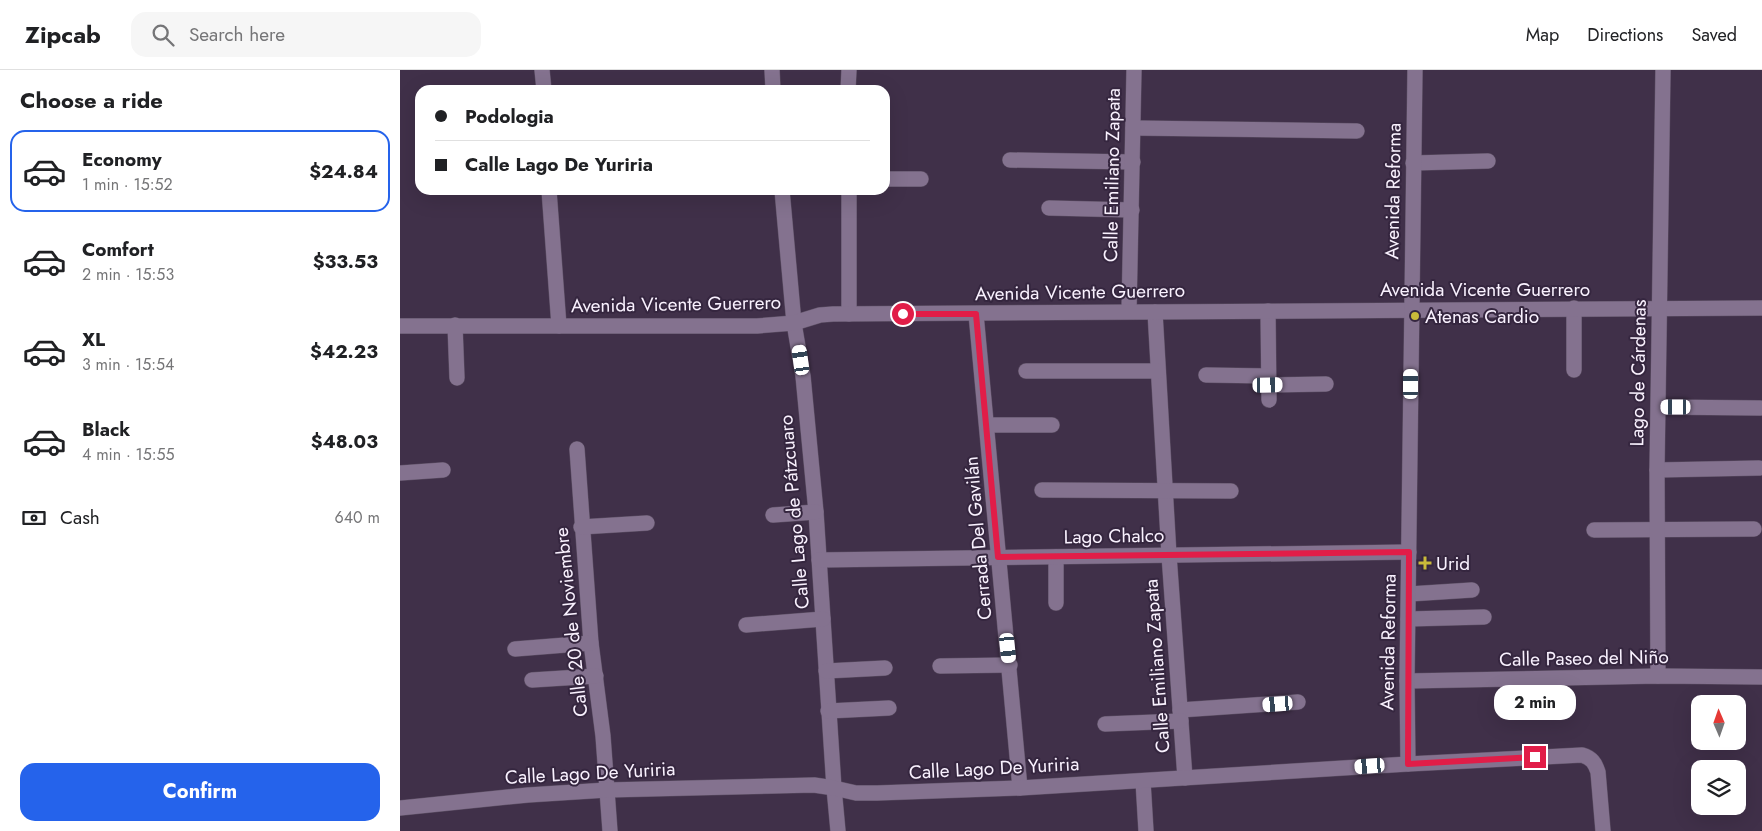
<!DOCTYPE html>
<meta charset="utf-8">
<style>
:root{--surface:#fff;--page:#f6f6f6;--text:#202124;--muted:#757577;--line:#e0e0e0;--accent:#2563eb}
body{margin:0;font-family:Jost,sans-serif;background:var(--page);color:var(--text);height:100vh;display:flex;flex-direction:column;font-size:19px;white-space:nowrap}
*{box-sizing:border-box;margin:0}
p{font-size:16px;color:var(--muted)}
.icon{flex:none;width:28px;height:28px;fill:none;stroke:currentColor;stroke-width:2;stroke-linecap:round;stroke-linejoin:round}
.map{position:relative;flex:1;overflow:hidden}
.panel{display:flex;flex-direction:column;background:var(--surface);width:400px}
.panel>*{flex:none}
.banner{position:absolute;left:15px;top:15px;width:475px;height:110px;border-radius:15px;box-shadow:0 5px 20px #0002;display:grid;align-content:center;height:110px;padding:0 20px;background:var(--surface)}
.needle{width:32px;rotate:358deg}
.fabs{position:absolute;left:1291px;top:625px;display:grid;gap:10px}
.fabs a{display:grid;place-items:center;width:55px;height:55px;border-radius:10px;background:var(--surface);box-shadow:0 5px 20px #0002;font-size:25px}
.end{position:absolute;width:22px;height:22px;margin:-11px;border:6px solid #e11d48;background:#fff;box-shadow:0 0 0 2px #fff}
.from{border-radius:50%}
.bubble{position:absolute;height:35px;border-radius:15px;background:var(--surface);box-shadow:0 5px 20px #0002;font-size:16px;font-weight:700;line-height:35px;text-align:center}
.car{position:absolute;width:15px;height:30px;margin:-15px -8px;border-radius:6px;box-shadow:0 0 4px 1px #0007;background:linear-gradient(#fff 24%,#345 0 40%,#fff 0 76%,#345 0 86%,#fff 0)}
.banner b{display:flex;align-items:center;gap:18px;height:48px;font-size:19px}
.banner b+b{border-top:1px solid var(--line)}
.banner i{width:12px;height:12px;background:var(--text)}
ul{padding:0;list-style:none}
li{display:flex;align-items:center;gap:15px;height:82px;margin:0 10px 8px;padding:0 10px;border:2px solid transparent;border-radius:15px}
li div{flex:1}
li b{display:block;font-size:19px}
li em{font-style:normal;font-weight:700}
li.selected{border-color:var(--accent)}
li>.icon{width:45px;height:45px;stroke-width:1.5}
h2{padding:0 20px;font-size:22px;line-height:60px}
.pay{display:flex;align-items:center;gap:12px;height:55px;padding:0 20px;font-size:19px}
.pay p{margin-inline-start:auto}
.action{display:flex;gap:10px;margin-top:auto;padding:10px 20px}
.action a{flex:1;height:58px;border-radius:15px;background:var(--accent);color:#fff;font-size:20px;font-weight:700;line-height:58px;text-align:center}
header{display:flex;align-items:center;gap:30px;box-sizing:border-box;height:70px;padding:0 25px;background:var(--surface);border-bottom:1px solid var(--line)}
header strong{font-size:24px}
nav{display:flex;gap:28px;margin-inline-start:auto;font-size:18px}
.search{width:350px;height:45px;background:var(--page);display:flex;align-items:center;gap:12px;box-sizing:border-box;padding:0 18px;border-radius:15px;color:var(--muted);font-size:19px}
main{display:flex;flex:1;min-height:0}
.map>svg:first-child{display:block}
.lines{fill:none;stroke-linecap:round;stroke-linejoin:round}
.minor-casing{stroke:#5d5065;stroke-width:16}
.minor{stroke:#84728f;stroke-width:15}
.route{stroke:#e11d48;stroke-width:6}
.poi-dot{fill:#caba3a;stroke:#35263f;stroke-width:2}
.labels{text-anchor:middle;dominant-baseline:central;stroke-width:4;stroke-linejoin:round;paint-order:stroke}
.street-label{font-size:19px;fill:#f9f1fe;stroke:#35263f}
.poi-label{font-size:19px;fill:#f9f1fe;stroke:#35263f;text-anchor:start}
</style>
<header>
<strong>Zipcab</strong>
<div class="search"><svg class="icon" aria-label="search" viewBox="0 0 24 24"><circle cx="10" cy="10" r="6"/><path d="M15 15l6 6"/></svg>Search here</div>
<nav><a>Map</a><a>Directions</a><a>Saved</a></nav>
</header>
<main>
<section class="panel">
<h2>Choose a ride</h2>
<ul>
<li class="selected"><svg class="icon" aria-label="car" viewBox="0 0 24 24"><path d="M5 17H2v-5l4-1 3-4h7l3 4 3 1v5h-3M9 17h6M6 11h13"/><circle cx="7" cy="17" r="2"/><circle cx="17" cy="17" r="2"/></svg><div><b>Economy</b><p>1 min · 15:52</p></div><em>$24.84</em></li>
<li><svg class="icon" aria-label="car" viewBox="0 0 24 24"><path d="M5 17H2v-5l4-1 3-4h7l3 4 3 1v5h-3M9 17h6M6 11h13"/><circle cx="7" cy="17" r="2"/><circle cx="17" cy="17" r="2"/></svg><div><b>Comfort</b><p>2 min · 15:53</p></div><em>$33.53</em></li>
<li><svg class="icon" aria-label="car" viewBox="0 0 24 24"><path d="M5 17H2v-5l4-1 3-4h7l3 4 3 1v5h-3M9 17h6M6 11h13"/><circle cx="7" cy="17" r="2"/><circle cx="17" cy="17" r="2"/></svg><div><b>XL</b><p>3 min · 15:54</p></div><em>$42.23</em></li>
<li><svg class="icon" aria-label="car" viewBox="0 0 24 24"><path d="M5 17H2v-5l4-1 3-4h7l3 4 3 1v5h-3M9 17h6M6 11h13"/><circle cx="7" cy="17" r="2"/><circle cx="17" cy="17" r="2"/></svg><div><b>Black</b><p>4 min · 15:55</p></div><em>$48.03</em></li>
</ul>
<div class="pay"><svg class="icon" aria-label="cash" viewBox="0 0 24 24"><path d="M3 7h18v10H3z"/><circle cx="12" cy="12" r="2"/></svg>Cash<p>640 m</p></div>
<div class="action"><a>Confirm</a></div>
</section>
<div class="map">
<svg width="1362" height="761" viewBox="0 0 1362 761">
<rect width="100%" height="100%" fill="#403049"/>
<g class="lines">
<defs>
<g id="minor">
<polyline points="142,0 144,20"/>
<polyline points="372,0 373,20"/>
<polyline points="448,20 449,0"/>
<polyline points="733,58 957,61"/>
<polyline points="610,90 733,92"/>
<polyline points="1013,93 1088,91"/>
<polyline points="485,109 521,109"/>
<polyline points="149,120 159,256"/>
<polyline points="382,120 394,253 403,306 416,442 434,718 438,761"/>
<polyline points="649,138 732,140"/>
<polyline points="1174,238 1174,300"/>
<polyline points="729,241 734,0"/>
<polyline points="868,241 869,330"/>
<polyline points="755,242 769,485 785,708"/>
<polyline points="449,244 449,120"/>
<polyline points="576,244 620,718"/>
<polyline points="55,255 57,308"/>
<polyline points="0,256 357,256 394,253 420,245 433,244 1362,238"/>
<polyline points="626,301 758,301"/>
<polyline points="806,305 868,306"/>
<polyline points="868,315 926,314"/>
<polyline points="1259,337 1360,338"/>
<polyline points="587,355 652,355"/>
<polyline points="177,379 191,573 203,666 210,761"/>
<polyline points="1257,400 1359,398"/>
<polyline points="0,403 43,400"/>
<polyline points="642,420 831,421"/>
<polyline points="373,445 416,442"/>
<polyline points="181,457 247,453"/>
<polyline points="1194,460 1354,459"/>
<polyline points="656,487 656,533"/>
<polyline points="419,490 1009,482"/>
<polyline points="1009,524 1072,520"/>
<polyline points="1008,549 1084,547"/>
<polyline points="346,555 423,549"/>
<polyline points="115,579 191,573"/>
<polyline points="540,596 610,595"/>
<polyline points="426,601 485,598"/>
<polyline points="1258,606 1257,400 1263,0"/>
<polyline points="132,610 196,606"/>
<polyline points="1007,611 1258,606 1362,607"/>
<polyline points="780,640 898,632"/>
<polyline points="428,641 489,638"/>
<polyline points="705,654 781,651"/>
<polyline points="1008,694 1007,611 1015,0"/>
<polyline points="743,711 746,761"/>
<path d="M0 738 128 725 207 720 414 715 434 718 456 723H477L620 718 1008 694 1182 685C1192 688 1195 693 1198 702L1203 761"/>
</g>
</defs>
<!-- minor casing -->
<use href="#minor" class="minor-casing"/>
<!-- minor -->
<use href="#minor" class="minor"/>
</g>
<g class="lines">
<!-- route -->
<polyline class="route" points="503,244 576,244 598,487 1009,482 1008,694 1135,687"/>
</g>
<!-- markers -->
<g class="poi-dot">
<circle cx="1015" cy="246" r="5"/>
<path d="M1022.5 485.5h5v5h5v5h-5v5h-5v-5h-5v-5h5z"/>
</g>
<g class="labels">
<!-- street labels -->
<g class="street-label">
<text transform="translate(712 105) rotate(-89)">Calle Emiliano Zapata</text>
<text transform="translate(993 121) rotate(-89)">Avenida Reforma</text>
<text x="1085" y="219">Avenida Vicente Guerrero</text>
<text transform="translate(680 222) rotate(-1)">Avenida Vicente Guerrero</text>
<text transform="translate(276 234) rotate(-1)">Avenida Vicente Guerrero</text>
<text transform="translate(1238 303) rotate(-89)">Lago de Cárdenas</text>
<text transform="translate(394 442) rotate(-95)">Calle Lago de Pátzcuaro</text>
<text transform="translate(714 466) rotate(-1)">Lago Chalco</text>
<text transform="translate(578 468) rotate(-95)">Cerrada Del Gavilán</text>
<text transform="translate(171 552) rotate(-96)">Calle 20 de Noviembre</text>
<text transform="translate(988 572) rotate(-89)">Avenida Reforma</text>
<text transform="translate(1184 588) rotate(-1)">Calle Paseo del Niño</text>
<text transform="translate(757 596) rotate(-94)">Calle Emiliano Zapata</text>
<text transform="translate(594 698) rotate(-3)">Calle Lago De Yuriria</text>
<text transform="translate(190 703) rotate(-3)">Calle Lago De Yuriria</text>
</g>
<!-- poi labels -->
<g class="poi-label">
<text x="1025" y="246">Atenas Cardio</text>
<text x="1036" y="493">Urid</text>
</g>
</g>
</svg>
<div class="fabs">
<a><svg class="needle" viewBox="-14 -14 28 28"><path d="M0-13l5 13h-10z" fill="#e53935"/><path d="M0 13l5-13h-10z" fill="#757577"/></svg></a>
<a><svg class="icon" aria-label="layers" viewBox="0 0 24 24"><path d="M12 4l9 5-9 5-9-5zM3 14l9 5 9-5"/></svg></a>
</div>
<i class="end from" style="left:503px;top:244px"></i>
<i class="end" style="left:1135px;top:687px"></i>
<div class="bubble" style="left:1094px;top:615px;width:82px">2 min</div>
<i class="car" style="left:401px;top:290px;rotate:352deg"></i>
<i class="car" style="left:1011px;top:314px;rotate:0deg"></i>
<i class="car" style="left:868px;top:315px;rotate:89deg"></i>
<i class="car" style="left:1276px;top:337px;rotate:270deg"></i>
<i class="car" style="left:608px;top:578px;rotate:174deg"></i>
<i class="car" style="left:878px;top:634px;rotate:266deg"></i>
<i class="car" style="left:970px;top:696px;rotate:266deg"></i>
<div class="banner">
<b><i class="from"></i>Podologia</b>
<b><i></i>Calle Lago De Yuriria</b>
</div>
</div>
</main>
